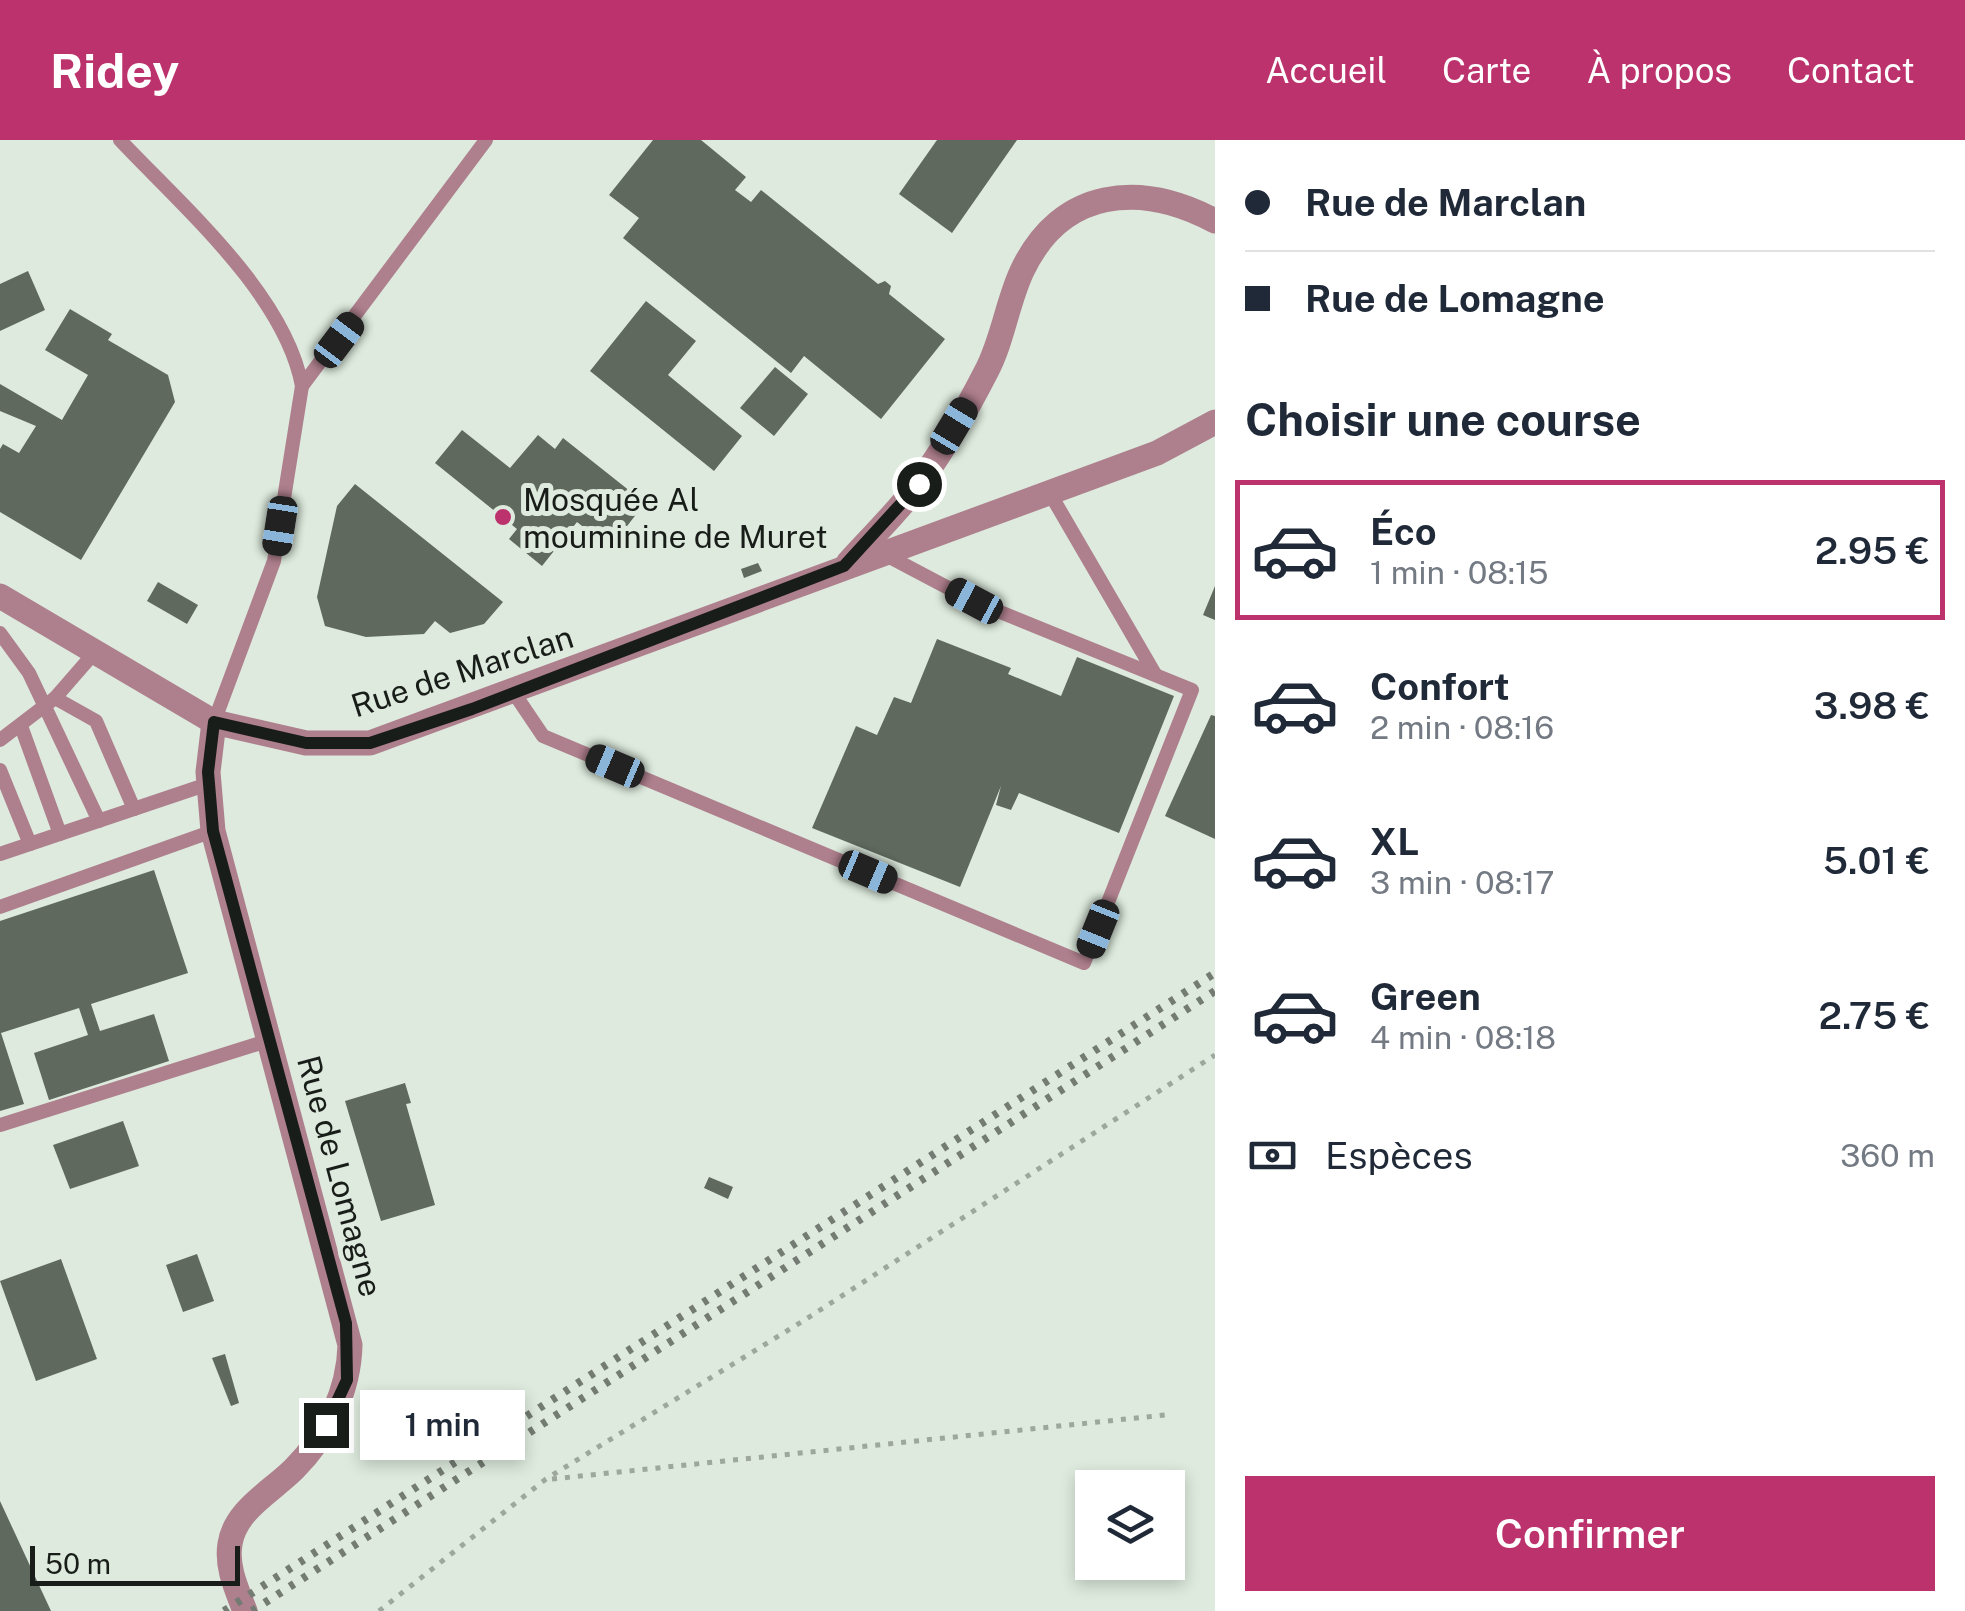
<!DOCTYPE html>
<html lang="fr">
<meta charset="utf-8">
<style>
:root{--surface:#fff;--page:#f6f6f7;--text:#1f2937;--muted:#747a83;--line:#e0e1e3;--accent:#bc326c}
body{margin:0;font-family:"Public Sans",sans-serif;background:var(--page);color:var(--text);height:100vh;display:flex;flex-direction:column;font-size:38px;white-space:nowrap}
*{box-sizing:border-box;margin:0}
p{font-size:32px;color:var(--muted)}
.icon{flex:none;width:55px;height:55px;fill:none;stroke:currentColor;stroke-width:2;stroke-linecap:round;stroke-linejoin:round}
.map{position:relative;flex:1;overflow:hidden}
.panel{display:flex;flex-direction:column;background:var(--surface);width:750px}
.panel>*{flex:none}
.top-card{display:grid;align-content:center;height:220px;padding:0 30px;background:var(--surface)}
.tools{position:absolute;left:1075px;top:1330px;display:grid;gap:20px}
.tools a{display:grid;place-items:center;width:110px;height:110px;border-radius:0px;background:var(--surface);box-shadow:0 5px 15px #0003;font-size:50px}
.scale{position:absolute;left:30px;bottom:25px;width:210px;box-sizing:border-box;padding-left:10px;border:5px solid #191d19;border-top:0;font-size:28px;line-height:35px;white-space:nowrap;color:#191d19;-webkit-text-stroke:8px #ddeadd;paint-order:stroke}
.end{position:absolute;width:45px;height:45px;margin:-22px;border:12px solid #191d19;background:#fff;box-shadow:0 0 0 5px #fff}
.from{border-radius:50%}
.bubble{position:absolute;height:70px;border-radius:0px;background:var(--surface);box-shadow:0 5px 15px #0003;font-size:32px;font-weight:600;line-height:70px;text-align:center}
.car{position:absolute;width:30px;height:60px;margin:-30px -15px;border-radius:12px;box-shadow:0 0 8px 2px #0007;background:linear-gradient(#222 24%,#8ab4d8 0 40%,#222 0 76%,#8ab4d8 0 86%,#222 0)}
.top-card b{display:flex;align-items:center;gap:35px;height:95px;font-size:38px}
.top-card b+b{border-top:2px solid var(--line)}
.top-card i{width:25px;height:25px;background:var(--text)}
ul{padding:0;list-style:none}
li{display:flex;align-items:center;gap:30px;height:140px;margin:0 20px 15px;padding:0 10px;border:5px solid transparent;border-radius:0px}
li div{flex:1}
li b{display:block;font-size:38px}
li em{font-style:normal;font-weight:600}
li.on{border-color:var(--accent)}
li>.icon{width:90px;height:90px;stroke-width:1.5}
h2{padding:0 30px;font-size:45px;line-height:120px}
.pay{display:flex;align-items:center;gap:25px;height:110px;padding:0 30px;font-size:38px}
.pay p{margin-inline-start:auto}
.action{display:flex;gap:20px;margin-top:auto;padding:20px 30px}
.action a{flex:1;height:115px;border-radius:0px;background:var(--accent);color:#fff;font-size:40px;font-weight:600;line-height:115px;text-align:center}
header{display:flex;align-items:center;gap:60px;box-sizing:border-box;height:140px;padding:0 50px;background:var(--accent);color:#fff}
header strong{font-size:48px}
nav{display:flex;gap:55px;margin-inline-start:auto;font-size:35px}
main{display:flex;flex:1;min-height:0}
.map>svg:first-child{display:block}
.building{fill:#5f695e}
.lines{fill:none;stroke-linecap:round;stroke-linejoin:round}
.path{stroke:#9da79d;stroke-width:5;stroke-dasharray:5 8;stroke-linecap:butt}
.lane{stroke:#ae7f8d;stroke-width:14}
.street{stroke:#ae7f8d;stroke-width:25}
.rail{stroke:#737b73;stroke-width:8;stroke-dasharray:5 10;stroke-linecap:butt}
.route{stroke:#191d19;stroke-width:12}
.poi-dot{fill:#bc326c;stroke:#ddeadd;stroke-width:4}
.labels{text-anchor:middle;dominant-baseline:central;stroke-width:10;stroke-linejoin:round;paint-order:stroke}
.poi-label{font-size:32px;fill:#191d19;stroke:#ddeadd;text-anchor:start}
.street-label{font-size:32px;fill:#191d19;stroke:#ddeadd}
</style>
<header>
<strong>Ridey</strong>
<nav><a>Accueil</a><a>Carte</a><a>À propos</a><a>Contact</a></nav>
</header>
<main>
<div class="map">
<svg width="1215" height="1471" viewBox="0 0 1215 1471">
<rect width="100%" height="100%" fill="#ddeadd"/>
<!-- building -->
<g class="building">
<polygon points="653,0 701,0 746,37 735,50 751,62 761,50 878,144 885,141 891,146 889,154 945,199 881,279 804,216 791,233 623,98 639,78 609,55"/>
<polygon points="937,0 1017,0 952,93 899,54"/>
<polygon points="28,131 45,170 0,191 0,144"/>
<polygon points="646,161 696,201 668,235 742,296 714,331 590,231"/>
<polygon points="70,169 112,194 108,200 168,235 175,262 81,420 0,372 0,309 3,304 19,313 36,286 0,271 0,244 62,280 88,235 45,210"/>
<polygon points="775,227 808,254 774,296 740,268"/>
<polygon points="462,290 510,328 538,295 555,309 563,298 645,363 610,408 577,382 542,426 509,399 517,389 435,323"/>
<polygon points="355,344 503,462 484,484 450,493 435,481 424,494 366,497 325,486 317,457 337,366"/>
<polygon points="758,423 762,431 744,438 741,429"/>
<polygon points="158,442 198,465 187,484 147,461"/>
<polygon points="1215,446 1215,480 1203,475"/>
<polygon points="937,499 1011,528 1008,534 1061,556 1077,517 1174,556 1119,693 1019,653 1011,670 996,665 1001,646 960,747 812,688 856,586 877,595 894,557 911,563"/>
<polygon points="1211,575 1215,576 1215,699 1165,676"/>
<polygon points="154,730 188,833 91,864 100,891 154,874 169,921 49,960 34,913 88,895 79,868 1,893 24,964 0,971 0,781"/>
<polygon points="405,943 411,963 406,964 435,1065 381,1081 345,961"/>
<polygon points="123,981 139,1026 70,1049 53,1005"/>
<polygon points="709,1037 733,1047 728,1059 704,1048"/>
<polygon points="197,1114 214,1161 183,1172 166,1125"/>
<polygon points="61,1119 97,1219 36,1241 0,1141"/>
<polygon points="225,1214 239,1263 231,1266 212,1218"/>
<polygon points="0,1361 51,1471 0,1471"/>
</g>
<g class="lines">
<!-- path -->
<g class="path">
<polyline points="552,1339 1165,1275"/>
<polyline points="379,1471 546,1339 803,1181 1215,915"/>
</g>
<!-- lane -->
<g class="lane">
<path d="M120 0C182 66 285 154 302 246L274 421 214 582"/>
<polyline points="302,246 486,0"/>
<polyline points="1048,350 1155,534"/>
<polyline points="0,493 29,533 99,681"/>
<polyline points="514,553 543,596 1084,823 1192,550 973,461 884,414"/>
<polyline points="55,558 96,581 134,669"/>
<polyline points="21,586 60,694"/>
<polyline points="0,600 55,558 95,512"/>
<polyline points="0,630 30,704"/>
<polyline points="0,714 208,644"/>
<polyline points="0,767 213,691"/>
<polyline points="0,985 270,900"/>
</g>
<!-- street -->
<g class="street">
<path d="M848 423C871 397 899 371 919 343 944 309 967 269 986 232 1003 200 1007 163 1022 131 1061 48 1140 41 1215 81"/>
<polyline points="0,456 214,582 306,603 370,603 1157,313 1215,282"/>
<path d="M214 582 208 632 213 691 350 1205C349 1251 327 1296 294 1329 271 1352 235 1370 230 1404 226 1427 237 1450 245 1471"/>
</g>
<!-- rail -->
<g class="rail">
<polyline points="224,1471 1215,833"/>
<polyline points="252,1471 1215,851"/>
</g>
</g>
<g class="lines">
<!-- route -->
<polyline class="route" points="326,1285 347,1240 346,1183 213,691 208,632 214,582 306,603 370,603 472,569 844,426 919,344"/>
</g>
<!-- markers -->
<circle class="poi-dot" cx="503" cy="377" r="10"/>
<g class="labels">
<!-- poi labels -->
<g class="poi-label">
<text x="523" y="359">Mosquée Al<tspan x="523" dy="37">mouminine de Muret</tspan></text>
</g>
<!-- street labels -->
<g class="street-label">
<text transform="translate(462 531) rotate(-18)">Rue de Marclan</text>
<text transform="translate(340 1036) rotate(75)">Rue de Lomagne</text>
</g>
</g>
</svg>
<div class="tools">
<a><svg class="icon" aria-label="layers" viewBox="0 0 24 24"><path d="M12 4l9 5-9 5-9-5zM3 14l9 5 9-5"/></svg></a>
</div>
<div class="scale">50 m</div>
<i class="end from" style="left:919px;top:344px"></i>
<i class="end" style="left:326px;top:1285px"></i>
<div class="bubble" style="left:360px;top:1250px;width:165px">1 min</div>
<i class="car" style="left:339px;top:200px;rotate:37deg"></i>
<i class="car" style="left:954px;top:286px;rotate:31deg"></i>
<i class="car" style="left:280px;top:386px;rotate:189deg"></i>
<i class="car" style="left:974px;top:461px;rotate:298deg"></i>
<i class="car" style="left:615px;top:626px;rotate:293deg"></i>
<i class="car" style="left:868px;top:732px;rotate:113deg"></i>
<i class="car" style="left:1098px;top:789px;rotate:202deg"></i>
</div>
<section class="panel">
<div class="top-card">
<b><i class="from"></i>Rue de Marclan</b>
<b><i></i>Rue de Lomagne</b>
</div>
<h2>Choisir une course</h2>
<ul>
<li class="on"><svg class="icon" aria-label="car" viewBox="0 0 24 24"><path d="M5 17H2v-5l4-1 3-4h7l3 4 3 1v5h-3M9 17h6M6 11h13"/><circle cx="7" cy="17" r="2"/><circle cx="17" cy="17" r="2"/></svg><div><b>Éco</b><p>1 min · 08:15</p></div><em>2.95 €</em></li>
<li><svg class="icon" aria-label="car" viewBox="0 0 24 24"><path d="M5 17H2v-5l4-1 3-4h7l3 4 3 1v5h-3M9 17h6M6 11h13"/><circle cx="7" cy="17" r="2"/><circle cx="17" cy="17" r="2"/></svg><div><b>Confort</b><p>2 min · 08:16</p></div><em>3.98 €</em></li>
<li><svg class="icon" aria-label="car" viewBox="0 0 24 24"><path d="M5 17H2v-5l4-1 3-4h7l3 4 3 1v5h-3M9 17h6M6 11h13"/><circle cx="7" cy="17" r="2"/><circle cx="17" cy="17" r="2"/></svg><div><b>XL</b><p>3 min · 08:17</p></div><em>5.01 €</em></li>
<li><svg class="icon" aria-label="car" viewBox="0 0 24 24"><path d="M5 17H2v-5l4-1 3-4h7l3 4 3 1v5h-3M9 17h6M6 11h13"/><circle cx="7" cy="17" r="2"/><circle cx="17" cy="17" r="2"/></svg><div><b>Green</b><p>4 min · 08:18</p></div><em>2.75 €</em></li>
</ul>
<div class="pay"><svg class="icon" aria-label="cash" viewBox="0 0 24 24"><path d="M3 7h18v10H3z"/><circle cx="12" cy="12" r="2"/></svg>Espèces<p>360 m</p></div>
<div class="action"><a>Confirmer</a></div>
</section>
</main>
